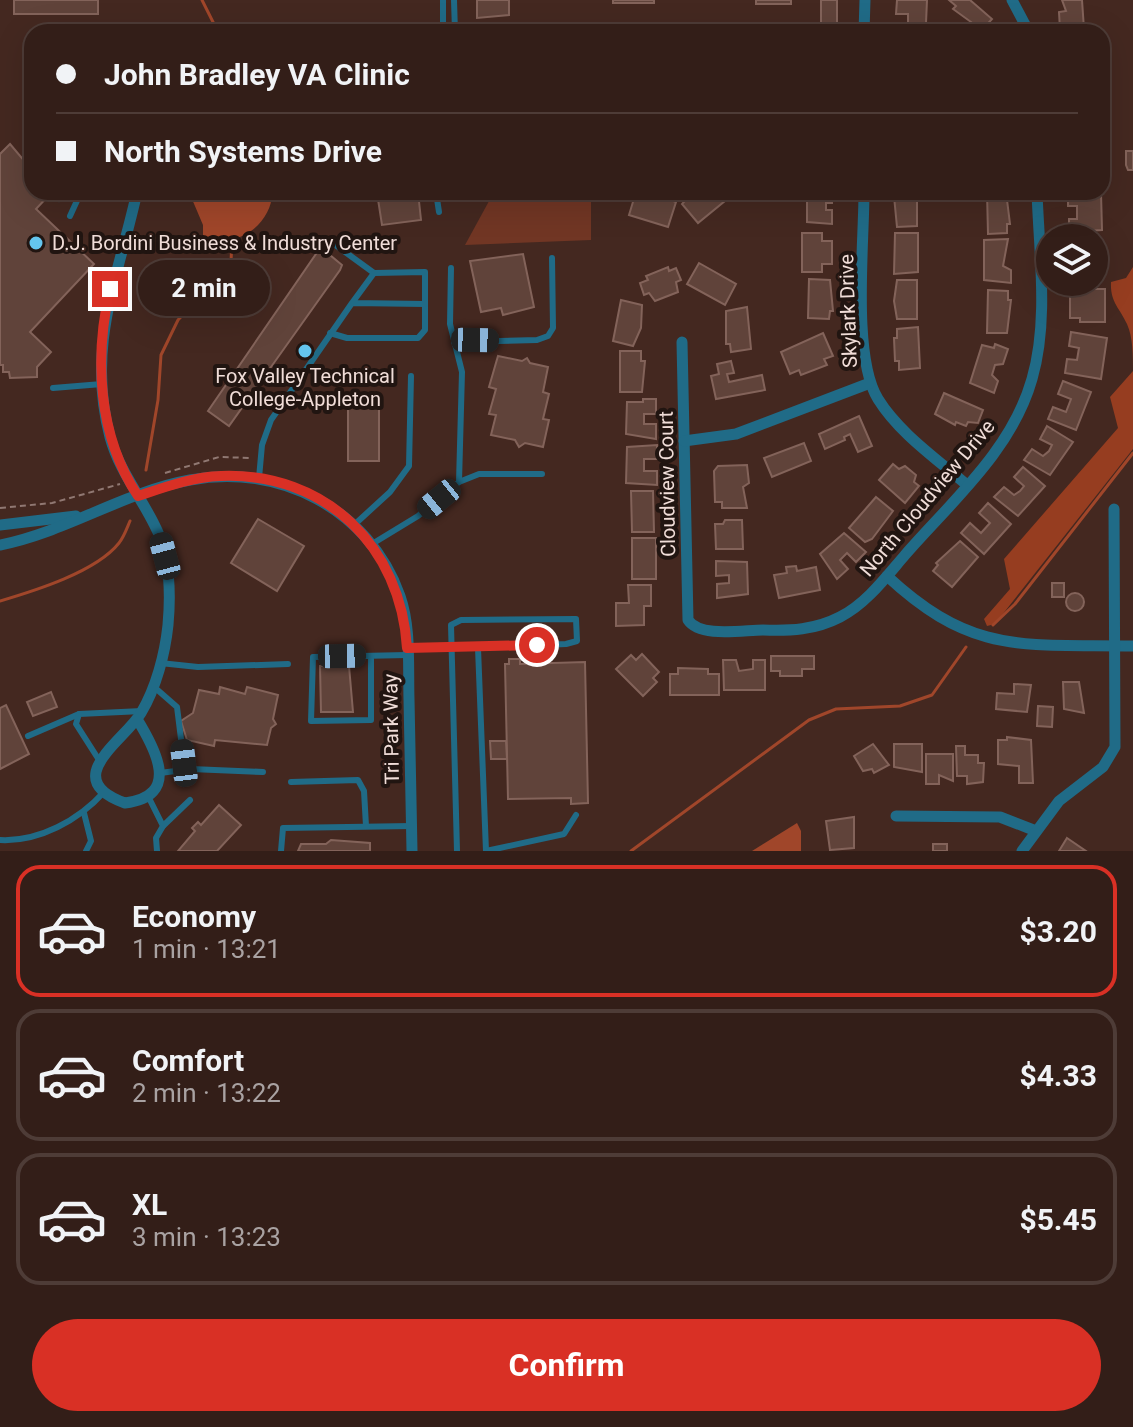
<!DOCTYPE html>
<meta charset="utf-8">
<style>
:root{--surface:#331e18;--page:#3e2b25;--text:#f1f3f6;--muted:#a9a2a2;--line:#4e3c37;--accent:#d93025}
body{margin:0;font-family:Roboto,sans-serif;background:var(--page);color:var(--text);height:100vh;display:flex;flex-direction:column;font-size:30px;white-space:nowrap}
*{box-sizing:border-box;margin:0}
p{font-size:26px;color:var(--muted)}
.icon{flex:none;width:44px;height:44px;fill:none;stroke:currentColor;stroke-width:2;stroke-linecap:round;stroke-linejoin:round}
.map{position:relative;height:851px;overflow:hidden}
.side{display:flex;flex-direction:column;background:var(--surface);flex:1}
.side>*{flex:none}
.guide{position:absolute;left:24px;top:24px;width:1086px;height:176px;border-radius:24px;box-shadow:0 8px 32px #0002,0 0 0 2px var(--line);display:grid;align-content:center;height:176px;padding:0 32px;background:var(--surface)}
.fabs{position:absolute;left:1036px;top:224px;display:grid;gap:16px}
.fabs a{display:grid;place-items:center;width:72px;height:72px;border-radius:50%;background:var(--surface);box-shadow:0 8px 32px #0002,0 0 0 2px var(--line);font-size:40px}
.end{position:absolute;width:36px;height:36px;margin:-18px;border:10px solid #d93025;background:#fff;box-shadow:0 0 0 4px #fff}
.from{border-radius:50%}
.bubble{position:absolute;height:56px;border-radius:28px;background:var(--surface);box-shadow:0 8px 32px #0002,0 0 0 2px var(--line);font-size:26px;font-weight:700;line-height:56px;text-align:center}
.car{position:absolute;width:24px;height:48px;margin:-24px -12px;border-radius:10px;box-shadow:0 0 6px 2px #0007;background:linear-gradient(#222 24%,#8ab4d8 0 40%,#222 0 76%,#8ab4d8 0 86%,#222 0)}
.guide b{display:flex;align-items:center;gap:28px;height:76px;font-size:30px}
.guide b+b{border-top:2px solid var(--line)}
.guide i{width:20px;height:20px;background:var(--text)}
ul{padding:14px 0 0;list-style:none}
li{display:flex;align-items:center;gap:24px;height:132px;margin:0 16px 12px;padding:0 16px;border:4px solid var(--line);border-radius:24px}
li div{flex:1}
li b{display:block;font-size:30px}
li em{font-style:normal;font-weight:700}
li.selected{border-color:var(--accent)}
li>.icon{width:72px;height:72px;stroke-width:1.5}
.cta{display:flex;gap:16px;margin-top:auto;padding:16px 32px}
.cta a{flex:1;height:92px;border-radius:48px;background:var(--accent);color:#fff;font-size:32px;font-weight:700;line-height:92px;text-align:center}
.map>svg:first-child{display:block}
.green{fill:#713624}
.forest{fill:#963d20}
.water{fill:#a0462a}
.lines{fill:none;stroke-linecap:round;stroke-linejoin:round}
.stream{stroke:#a0462a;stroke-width:3}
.building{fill:#60433a;stroke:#83635a;stroke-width:2}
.path{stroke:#907872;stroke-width:2;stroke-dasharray:6 4;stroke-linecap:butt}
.service{stroke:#206b87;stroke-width:6}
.minor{stroke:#206b87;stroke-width:11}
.route{stroke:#d93025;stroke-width:10}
.poi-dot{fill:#64c5ee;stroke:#211511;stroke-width:3}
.labels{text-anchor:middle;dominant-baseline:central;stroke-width:8;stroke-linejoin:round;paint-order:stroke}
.poi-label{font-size:20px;fill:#f0ddd8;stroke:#211511;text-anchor:start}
.street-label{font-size:20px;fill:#f0ddd8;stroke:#211511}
</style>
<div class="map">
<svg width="1133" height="851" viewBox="0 0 1133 851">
<rect width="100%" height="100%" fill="#442820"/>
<!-- green -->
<polygon class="green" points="494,192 591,192 591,240 465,245"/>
<!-- forest -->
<path class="forest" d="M1133 267V449L995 624 987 626 984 619 1010 589 1004 559 1118 428 1110 397 1133 371C1133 356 1133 337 1127 324 1119 307 1110 302 1111 282L1126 278Z"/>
<!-- water -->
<g class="water">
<path d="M189 192H272C273 213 254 236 232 239 226 239 217 236 212 235L203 247V225Z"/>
<polygon points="797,823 801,831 801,851 752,851"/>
</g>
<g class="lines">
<!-- stream -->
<g class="stream">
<polyline points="202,0 218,32"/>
<polyline points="146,470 158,400 161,355 178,320 231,263 232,236"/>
<path d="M0 601C34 591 96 572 119 543 124 537 127 528 130 521"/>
<polyline points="993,625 1015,604 1133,453"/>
<polyline points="631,851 809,720 836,709 900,706 932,695 966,647"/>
</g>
</g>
<!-- building -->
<g class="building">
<rect x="14" y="0" width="84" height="14"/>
<polygon points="477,0 509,0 509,15 477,18"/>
<rect x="613" y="0" width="41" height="3"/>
<rect x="756" y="0" width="35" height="4"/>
<rect x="821" y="0" width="16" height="23"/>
<polygon points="897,0 927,0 926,23 908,23 908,14 896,14"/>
<polygon points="949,0 970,0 992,19 982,30 953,9 956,6"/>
<polygon points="1082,0 1084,29 1060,30 1059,12 1066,11 1062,0"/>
<polygon points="10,144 32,170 32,192 52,192 36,209 94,264 30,332 51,352 37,367 37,377 10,378 9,372 3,372 3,365 0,365 0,154"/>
<polygon points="1126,151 1133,151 1133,170 1128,170 1126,165"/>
<polygon points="418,192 421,220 382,225 377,193"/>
<polygon points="636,192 648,192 676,202 668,227 629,215"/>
<polygon points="693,192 728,192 731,196 698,223 682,204"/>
<polygon points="807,192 832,192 832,203 826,203 826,210 832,210 832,224 807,222"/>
<polygon points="897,192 917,192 917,226 897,227 894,196"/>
<polygon points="987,192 1006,192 1010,224 1007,224 1007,233 988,234"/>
<polygon points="1068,193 1101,193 1102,230 1069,232 1069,219 1077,219 1077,206 1068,206"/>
<polygon points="802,233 822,233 822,241 832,241 832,264 822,264 822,272 802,272"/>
<polygon points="895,233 918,233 918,272 894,274"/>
<polygon points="1008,239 1003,266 1011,270 1011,283 984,280 984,240"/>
<polygon points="1094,239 1099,239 1100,278 1094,278"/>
<polygon points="318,251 331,256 342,265 340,270 229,426 208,411"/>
<polygon points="523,254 534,307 503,315 501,308 481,312 470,261"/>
<polygon points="699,263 736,284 725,305 687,284"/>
<polygon points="668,267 669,271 676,268 681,280 676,282 678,292 655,301 649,293 644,295 640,283 648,280 646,276"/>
<polygon points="809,279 830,280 833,311 830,311 829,319 808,318"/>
<polygon points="897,280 917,280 917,319 897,319 894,301"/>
<polygon points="1079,289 1105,289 1105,322 1080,322 1080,318 1070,318 1070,295 1079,295"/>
<polygon points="988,290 1008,291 1008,300 1011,300 1007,333 987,333"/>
<polygon points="621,300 642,305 641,328 633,346 613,341"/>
<polygon points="747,307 751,349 731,352 730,344 726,344 726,311"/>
<polygon points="918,327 920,368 899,370 899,361 895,361 894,338 897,338 897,329"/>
<polygon points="1071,332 1107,338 1101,379 1065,373 1067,359 1077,360 1079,348 1069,346"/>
<polygon points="823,333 833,356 824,359 827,365 801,375 799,370 790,374 781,352"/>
<polygon points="995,344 1008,349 1003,364 995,365 992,375 998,381 994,393 970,383 982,345 994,348"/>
<polygon points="620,351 641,351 641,361 645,361 642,392 620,392"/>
<polygon points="498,356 522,361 527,358 530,363 548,367 543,392 549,394 543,419 549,420 543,447 525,443 519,447 515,440 491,435 496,415 489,414 496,389 489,387"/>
<polygon points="731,361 734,373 727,374 729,382 762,375 765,390 716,399 711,376 719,374 717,364"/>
<polygon points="1063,381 1091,392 1076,430 1048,419 1053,407 1066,412 1071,399 1058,394"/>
<polygon points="944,393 983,410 978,423 968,422 966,426 956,422 955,425 935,414"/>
<polygon points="643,399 656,399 656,414 644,414 644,424 656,424 656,439 626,434 627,402 643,402"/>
<rect x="348" y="401" width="31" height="60"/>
<polygon points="859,416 872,446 858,452 850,434 844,437 845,440 825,449 819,434"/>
<polygon points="1047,426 1073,442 1050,475 1024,460 1032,449 1043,456 1049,451 1052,445 1040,439"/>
<polygon points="804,443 811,461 772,477 764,458"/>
<polygon points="657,445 657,459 644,459 644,471 657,471 657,485 626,483 627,447"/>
<polygon points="893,464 899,469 905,466 916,475 914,482 919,486 905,503 879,480"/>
<polygon points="747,465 749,483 743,487 747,508 722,508 722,502 715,502 714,471 718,466"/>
<polygon points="1023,467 1045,486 1018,516 994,497 1004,487 1014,495 1020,491 1024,486 1014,477"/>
<polygon points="631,491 653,491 654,532 632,532"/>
<polygon points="876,497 893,511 872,539 865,542 849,528"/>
<polygon points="988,503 1011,524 984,554 961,533 970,523 981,533 990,523 979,513"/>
<polygon points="258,519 304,546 277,591 231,563"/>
<polygon points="725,520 742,520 743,549 716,549 715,524 723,524"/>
<polygon points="844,533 866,552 856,562 847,553 840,560 848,569 837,579 820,554"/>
<rect x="632" y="538" width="24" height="41"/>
<polygon points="960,541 978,557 952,587 933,571 938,565 936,563"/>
<polygon points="716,561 747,562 748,594 717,598 717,584 729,583 729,575 716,576"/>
<polygon points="796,566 797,571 816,567 820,590 779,598 774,575 787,573 786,567"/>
<rect x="1052" y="583" width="12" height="14"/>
<polygon points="628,585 651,585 651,606 644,606 644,625 616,626 616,603 629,603"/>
<circle cx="1075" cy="602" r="9"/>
<polygon points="642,654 659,672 653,678 657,682 643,696 616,669 631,655 636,660"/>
<polygon points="771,656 814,656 814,669 802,669 802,676 780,676 780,671 771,671"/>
<polygon points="509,659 520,659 520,664 585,662 588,803 571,804 571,798 508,799 505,664 509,664"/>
<polygon points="723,660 736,660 739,671 753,669 753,660 765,660 765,690 724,690"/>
<polygon points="320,666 349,666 353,712 321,712"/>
<polygon points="678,668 708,669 708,674 719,674 719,695 670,695 670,674 678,674"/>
<polygon points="1063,682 1079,682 1084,713 1064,709"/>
<polygon points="1014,684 1031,685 1027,712 996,709 997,693 1014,694"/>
<polygon points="220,687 245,694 247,687 278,695 273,719 276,724 271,728 267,745 215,740 214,746 187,740 181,721 193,713 199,690 219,694"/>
<polygon points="51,692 57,707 33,716 27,702"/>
<polygon points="6,705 29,754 0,769 0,708"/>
<polygon points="1038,706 1053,707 1052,727 1037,726"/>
<polygon points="1007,737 1031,740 1033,783 1019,783 1019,766 998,764 998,740 1007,740"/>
<polygon points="490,741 506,741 507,759 491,759"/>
<polygon points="873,744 889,765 874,773 872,769 863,771 854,756"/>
<polygon points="894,744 922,744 922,772 894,767"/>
<polygon points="956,746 965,746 965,755 978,755 978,763 984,763 983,782 967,784 967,776 957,776"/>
<polygon points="926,754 953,754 953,781 939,775 939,784 926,784"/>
<polygon points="219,805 241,825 217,851 178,851 195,831 192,828 198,822 201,825"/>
<polygon points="854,817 854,848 830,850 826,821"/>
<polygon points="1067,838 1086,851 1059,851"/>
<polygon points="331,840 370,843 370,851 298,851 301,844 326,844"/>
<rect x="933" y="844" width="14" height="7"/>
</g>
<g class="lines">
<!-- path -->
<g class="path">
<polyline points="165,473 219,457 252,458"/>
<polyline points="0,508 52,503 120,484"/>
</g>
<!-- service -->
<g class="service">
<polyline points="443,0 443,32"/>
<polyline points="454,0 455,32"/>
<polyline points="436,192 439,212"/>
<polyline points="59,199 66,192"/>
<polyline points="70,216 81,192"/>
<polyline points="330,241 374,273"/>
<polyline points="330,333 347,338 418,338 425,330 425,304"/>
<polyline points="454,342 537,340 548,336 553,328 552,258"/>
<polyline points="53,388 102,384"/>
<polyline points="259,478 262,445 271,420 352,303 425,304 425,272 374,273 352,303"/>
<polyline points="459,482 479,474 542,474"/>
<polyline points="354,525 390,492 409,466 411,376"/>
<polyline points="372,544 418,516 459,482 462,372 450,324 451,268"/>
<polyline points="407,648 478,648 486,851"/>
<polyline points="371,656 371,720 311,721 313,657 407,655"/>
<polyline points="160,663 198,667 288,664"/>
<polyline points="153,686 177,707 184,763 191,769 263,772"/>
<polyline points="28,736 79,714"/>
<polyline points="99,760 76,724 79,714 142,711"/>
<polyline points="160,773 191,769"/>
<polyline points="291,782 358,780 364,791 366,826"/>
<polyline points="148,796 163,826 156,838 157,851"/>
<polyline points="84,813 91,841 86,851"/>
<polyline points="163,826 190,800"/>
<path d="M0 840C39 842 79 820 104 792"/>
<polyline points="281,851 283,828 412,826"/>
<polyline points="457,851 451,625 461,620 576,619 577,641 566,644 478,648"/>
<polyline points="486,851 564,834 576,815"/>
</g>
<!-- minor -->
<g class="minor">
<polyline points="1012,0 1029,32"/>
<polyline points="864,32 865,0"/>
<path d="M864 192C864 244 852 357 878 399 899 433 937 459 967 485"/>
<path d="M682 342 688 620C700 638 743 630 763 630 790 631 815 630 840 617 866 604 886 577 905 555 952 501 1012 450 1032 379 1049 321 1039 252 1037 192"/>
<polyline points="684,441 736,434 870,383"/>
<polyline points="0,525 76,516"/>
<path d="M0 545C66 532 124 492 190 480 278 463 369 508 400 596 411 627 408 665 409 699 410 749 411 800 412 851"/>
<path d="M887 576C973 656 1024 644 1133 646"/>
<path d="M137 719C156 750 181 796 125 803 58 779 124 741 141 713 156 688 165 654 168 625 171 592 170 554 154 524 139 494 119 470 110 437 86 346 118 278 137 192"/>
<polyline points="896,816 1000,817 1036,831"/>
<polyline points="1022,851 1059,801 1103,767 1115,747 1114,509"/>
</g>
</g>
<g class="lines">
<!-- route -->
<path class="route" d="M110 289C94 358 98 436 138 496 165 487 192 477 221 476 326 472 401 547 407 648L537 645"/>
</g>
<!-- markers -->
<g class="poi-dot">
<circle cx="36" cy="243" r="8"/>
<circle cx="305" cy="351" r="8"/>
</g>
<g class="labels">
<!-- poi labels -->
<g class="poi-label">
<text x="52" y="243">D.J. Bordini Business &amp; Industry Center</text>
<text x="305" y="376" text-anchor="middle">Fox Valley Technical<tspan x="305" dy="23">College-Appleton</tspan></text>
</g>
<!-- street labels -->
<g class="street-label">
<text transform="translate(848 311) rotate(-92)">Skylark Drive</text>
<text transform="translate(667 484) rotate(-91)">Cloudview Court</text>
<text transform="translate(927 498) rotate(-50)">North Cloudview Drive</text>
<text transform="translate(391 729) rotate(-91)">Tri Park Way</text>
</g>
</g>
</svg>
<div class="fabs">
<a><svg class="icon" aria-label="layers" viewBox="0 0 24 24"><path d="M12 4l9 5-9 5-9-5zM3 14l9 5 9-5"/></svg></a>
</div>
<i class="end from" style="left:537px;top:645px"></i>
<i class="end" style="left:110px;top:289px"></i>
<div class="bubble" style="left:138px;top:260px;width:132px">2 min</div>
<i class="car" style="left:475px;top:340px;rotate:91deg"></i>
<i class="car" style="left:439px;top:499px;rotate:231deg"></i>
<i class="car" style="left:165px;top:556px;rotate:345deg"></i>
<i class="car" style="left:342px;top:656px;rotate:89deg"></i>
<i class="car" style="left:184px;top:763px;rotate:353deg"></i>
<div class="guide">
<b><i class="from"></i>John Bradley VA Clinic</b>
<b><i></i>North Systems Drive</b>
</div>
</div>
<section class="side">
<ul>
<li class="selected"><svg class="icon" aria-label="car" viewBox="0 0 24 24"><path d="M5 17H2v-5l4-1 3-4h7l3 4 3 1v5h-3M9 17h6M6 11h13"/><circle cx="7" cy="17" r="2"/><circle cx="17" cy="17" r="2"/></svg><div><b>Economy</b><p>1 min · 13:21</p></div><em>$3.20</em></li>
<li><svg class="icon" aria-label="car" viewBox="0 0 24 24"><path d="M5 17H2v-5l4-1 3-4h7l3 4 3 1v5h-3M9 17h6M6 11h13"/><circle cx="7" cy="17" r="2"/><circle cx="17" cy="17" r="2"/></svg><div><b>Comfort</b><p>2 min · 13:22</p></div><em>$4.33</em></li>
<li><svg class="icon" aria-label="car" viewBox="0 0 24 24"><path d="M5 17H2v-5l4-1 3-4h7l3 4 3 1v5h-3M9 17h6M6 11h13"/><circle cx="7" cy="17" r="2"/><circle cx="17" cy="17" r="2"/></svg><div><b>XL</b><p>3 min · 13:23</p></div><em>$5.45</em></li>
</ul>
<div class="cta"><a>Confirm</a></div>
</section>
